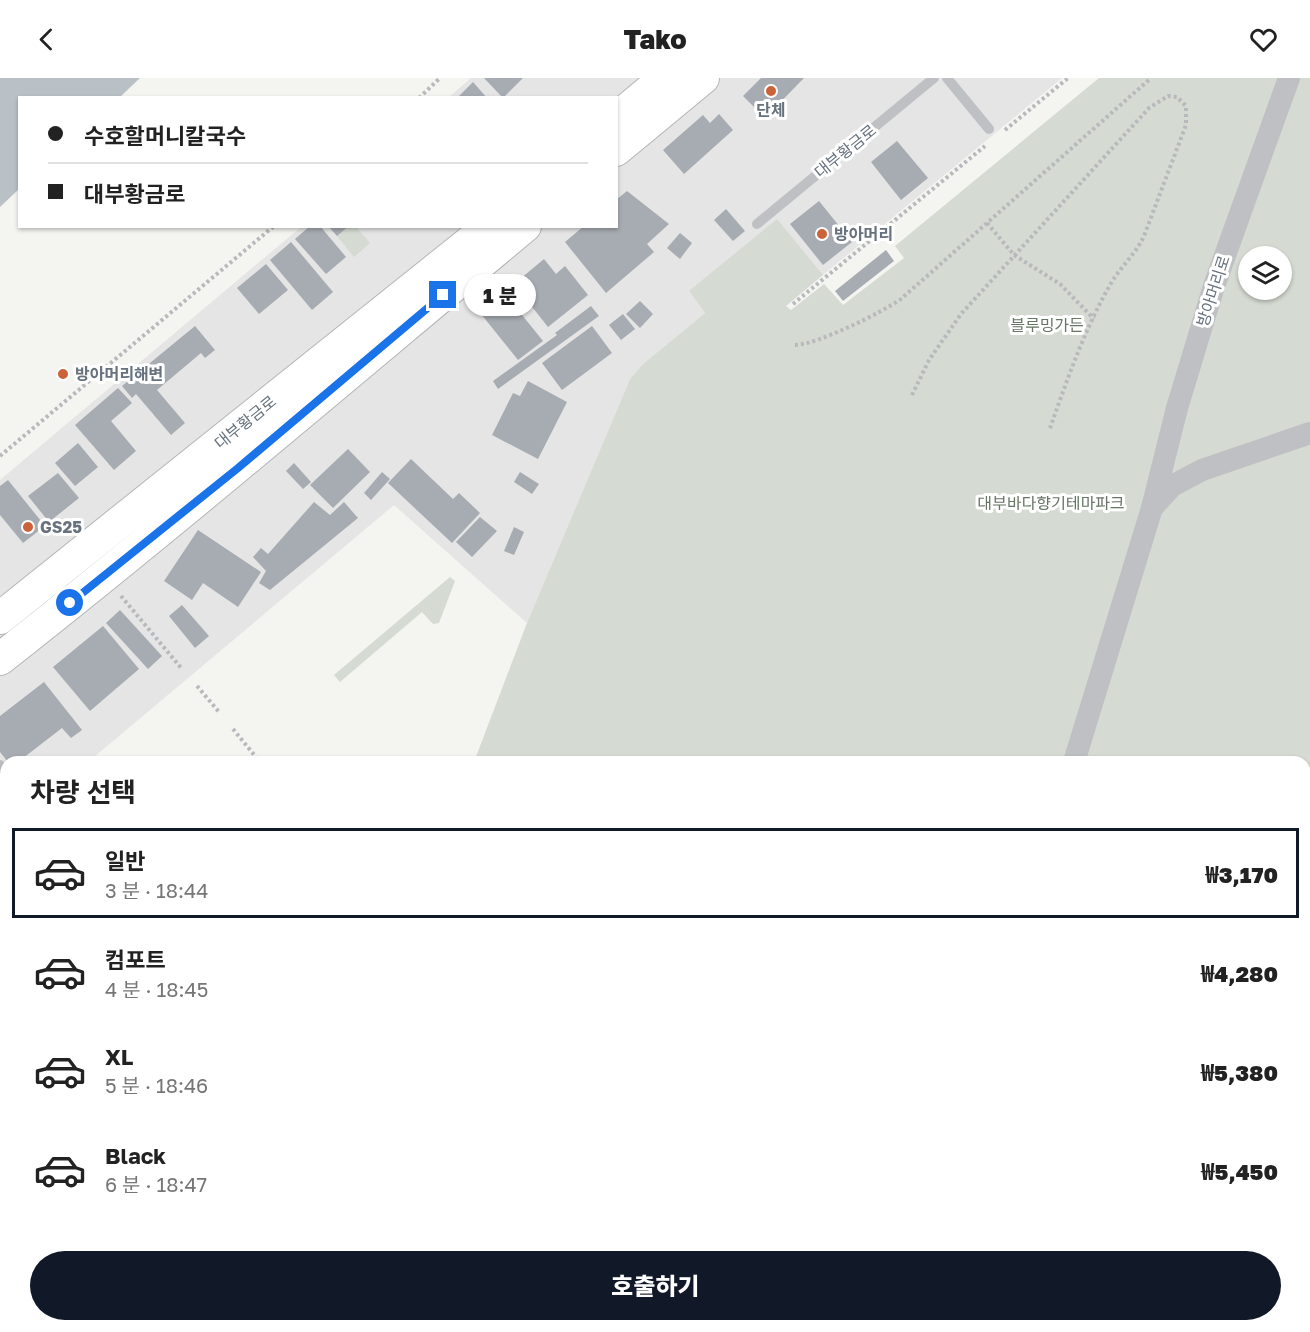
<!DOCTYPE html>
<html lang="ko">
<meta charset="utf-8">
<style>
:root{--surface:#fff;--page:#f6f6f6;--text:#222;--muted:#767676;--line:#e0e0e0;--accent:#111827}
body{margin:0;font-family:"Golos Text","Noto Sans KR",sans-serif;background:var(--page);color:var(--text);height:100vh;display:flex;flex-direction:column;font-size:22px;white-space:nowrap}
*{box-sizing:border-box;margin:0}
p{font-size:20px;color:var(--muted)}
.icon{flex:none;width:33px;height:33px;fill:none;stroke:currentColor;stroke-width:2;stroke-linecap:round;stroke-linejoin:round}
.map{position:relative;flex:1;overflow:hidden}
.panel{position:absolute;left:0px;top:678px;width:1311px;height:576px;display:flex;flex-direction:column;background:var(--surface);border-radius:18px 18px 0 0;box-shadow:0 2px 4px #0004}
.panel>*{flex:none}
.hud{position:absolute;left:18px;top:18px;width:600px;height:132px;border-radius:0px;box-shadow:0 2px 4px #0004;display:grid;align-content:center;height:132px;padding:0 30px;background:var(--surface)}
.buttons{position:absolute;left:1238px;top:168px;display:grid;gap:12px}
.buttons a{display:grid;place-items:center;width:54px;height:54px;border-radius:50%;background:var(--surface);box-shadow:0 2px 4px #0004;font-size:30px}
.end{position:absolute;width:27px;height:27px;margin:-14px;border:8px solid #1a73e8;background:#fff;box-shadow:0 0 0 3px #fff}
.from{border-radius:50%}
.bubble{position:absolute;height:42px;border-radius:21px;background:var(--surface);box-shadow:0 2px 4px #0004;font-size:20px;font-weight:800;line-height:42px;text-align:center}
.hud b{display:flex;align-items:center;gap:21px;height:57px;font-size:22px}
.hud b+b{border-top:2px solid var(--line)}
.hud i{width:15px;height:15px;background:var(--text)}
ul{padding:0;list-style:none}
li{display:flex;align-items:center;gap:18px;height:90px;margin:0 12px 9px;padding:0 18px;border:3px solid transparent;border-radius:0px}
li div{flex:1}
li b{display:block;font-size:22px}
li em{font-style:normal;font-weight:800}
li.active{border-color:var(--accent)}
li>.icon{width:54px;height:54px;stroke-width:1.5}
h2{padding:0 30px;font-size:27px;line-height:72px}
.action{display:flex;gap:12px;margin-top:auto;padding:12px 30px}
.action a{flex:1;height:69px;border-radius:36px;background:var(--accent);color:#fff;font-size:24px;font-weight:800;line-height:69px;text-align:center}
header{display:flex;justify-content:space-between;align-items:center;height:78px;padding:0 30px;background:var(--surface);font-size:27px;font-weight:800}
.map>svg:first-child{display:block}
.built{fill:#e4e5e4}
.green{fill:#d5dad2;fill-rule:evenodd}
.water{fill:#b9c1c6}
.building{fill:#a7acb2}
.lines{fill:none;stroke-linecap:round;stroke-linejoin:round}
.secondary-casing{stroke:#b2b6ba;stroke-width:34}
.path{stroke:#b7b9bc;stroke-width:4;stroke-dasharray:3 3;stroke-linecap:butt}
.lane{stroke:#bec0c4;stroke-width:10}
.street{stroke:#bec0c4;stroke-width:22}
.secondary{stroke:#fff;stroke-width:32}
.route{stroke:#1a73e8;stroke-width:8}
.poi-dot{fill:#cc6239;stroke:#fff;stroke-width:2}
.labels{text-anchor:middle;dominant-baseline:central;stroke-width:6;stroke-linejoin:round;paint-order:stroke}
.poi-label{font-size:16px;font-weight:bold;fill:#67727e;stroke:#fff;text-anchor:start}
.street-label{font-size:16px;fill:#67727e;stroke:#fff}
.park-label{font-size:16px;fill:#677665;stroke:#fff}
</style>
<header><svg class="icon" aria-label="back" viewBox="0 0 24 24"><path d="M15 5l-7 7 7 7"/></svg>Tako<svg class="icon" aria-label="heart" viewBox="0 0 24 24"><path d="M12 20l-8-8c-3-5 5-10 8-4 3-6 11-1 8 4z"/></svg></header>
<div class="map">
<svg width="1310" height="1254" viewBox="0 0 1310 1254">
<rect width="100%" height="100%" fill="#f4f4f1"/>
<!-- built -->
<polygon class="built" points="471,0 1062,0 767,243 689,213 705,235 643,286 630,301 527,545 394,427 88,684 6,684 6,974 0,973 0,402 301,149 616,148 616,20 449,19"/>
<!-- green -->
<g class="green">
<path d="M1099 0H1310V1254H289L291 1248H1305V684H474L527 545 630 301 643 286 705 235 689 213 777 141 823 197 786 228 791 232 824 206 843 227 904 180 895 168ZM1248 178H1281V212H1248Z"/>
<polygon points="349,148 356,149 370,165 354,179 337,158"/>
<polygon points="450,499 455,503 439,545 433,546 422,534 340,604 334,597"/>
</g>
<!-- water -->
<g class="water">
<polygon points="0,0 140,0 120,19 20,20 19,111 0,129"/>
<polygon points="336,1248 398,1248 398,1254 334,1254"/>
</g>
<!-- building -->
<g class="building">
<polygon points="484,0 523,0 503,20"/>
<polygon points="761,0 804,0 765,40 743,18"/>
<polygon points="473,4 487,20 457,20"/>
<polygon points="719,36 733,52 684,96 663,72 703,37 710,45"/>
<polygon points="897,63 928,100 901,122 871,84"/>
<polygon points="627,113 669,146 647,166 654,174 606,215 565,164 584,148 616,148 616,122"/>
<polygon points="819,123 852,164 823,187 790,146"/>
<polygon points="726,131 745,153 733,163 714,142"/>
<polygon points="310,148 320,148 346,179 326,196 295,161"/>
<polygon points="328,148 349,148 337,158"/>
<polygon points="680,155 692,165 680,181 667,170"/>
<polygon points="291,164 333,214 312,232 270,182"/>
<polygon points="886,172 894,183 843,223 835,213"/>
<polygon points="544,181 556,196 565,188 588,217 548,249 514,206"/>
<polygon points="266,186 288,212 259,236 237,210"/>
<polygon points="502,212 543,263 518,282 477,231"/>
<polygon points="640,223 653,236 640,250 626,236"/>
<polygon points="591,228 599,238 498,311 493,303 557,257 555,255"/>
<polygon points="623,236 635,251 621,262 609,247"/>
<polygon points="195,248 215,272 205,280 201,275 157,312 185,345 171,357 136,316 132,320 122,308"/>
<polygon points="592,248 612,275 562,312 542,285"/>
<polygon points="528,303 567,324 538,381 492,357 513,315 520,318"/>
<polygon points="118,310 132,325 111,343 136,373 114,392 75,347"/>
<polygon points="78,365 98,389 75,408 55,385"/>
<polygon points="348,371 370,394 333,430 310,407"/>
<polygon points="411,381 453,421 459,415 480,435 452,465 388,405"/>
<polygon points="294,385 311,404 303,411 286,393"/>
<polygon points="382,394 390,401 371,422 364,415"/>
<polygon points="520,394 539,406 532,416 514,404"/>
<polygon points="58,395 79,420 49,444 28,418"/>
<polygon points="8,402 45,448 23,465 0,437 0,408"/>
<polygon points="314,424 330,437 344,424 358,440 270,512 259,505 266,493 253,479 261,470 268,476"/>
<polygon points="480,439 497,453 472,479 456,464"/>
<polygon points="514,449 524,454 514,477 504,473"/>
<polygon points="198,452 261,494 238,529 203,505 192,522 164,503"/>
<polygon points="182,527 209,558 195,570 169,538"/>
<polygon points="120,532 162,578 148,591 106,545"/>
<polygon points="103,548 139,591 90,633 53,589"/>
<polygon points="44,604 82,652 71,660 62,650 18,684 8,684 0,674 0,638"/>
<polygon points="6,795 6,859 0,864 0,800"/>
<polygon points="6,898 6,933 0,937 0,902"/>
<polygon points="0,943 6,950 5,968 0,963"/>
</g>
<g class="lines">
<defs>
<g id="secondary">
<polyline points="616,41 665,0"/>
<polyline points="616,72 703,0"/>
<polyline points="0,540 490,148"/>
<path d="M0 581C178 441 351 293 525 148"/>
</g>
</defs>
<!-- secondary casing -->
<use href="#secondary" class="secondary-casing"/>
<!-- path -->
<g class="path">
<polyline points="419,20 440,0"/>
<polyline points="1005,52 1068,0"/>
<polyline points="987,145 1014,177 1060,206 1094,241"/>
<polyline points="793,226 985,68"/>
<path d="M795 267C816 267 883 234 901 221L1151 0"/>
<path d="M912 317 929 282 961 236 1149 30 1168 18 1177 19 1186 28V47L1144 158C1136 176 1120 189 1110 207 1084 252 1066 305 1049 353"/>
<polyline points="0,378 274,148"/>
<polyline points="121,518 182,591"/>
<polyline points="197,608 219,634"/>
<polyline points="233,651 260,684"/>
<polyline points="1305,721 1310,715"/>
<polyline points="1305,1175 1310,1179"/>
<polyline points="707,1248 711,1254"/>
<polyline points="1030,1254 1031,1248"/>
</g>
<!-- lane -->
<g class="lane">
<polyline points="947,0 989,51"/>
<polyline points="757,146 934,0"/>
<polyline points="0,687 6,695"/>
<polyline points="0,753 6,748"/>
</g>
<!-- street -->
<g class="street">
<polyline points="1152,430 1177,330 1214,208 1289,0"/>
<polyline points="1074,684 1152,430 1172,408 1202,392 1310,355"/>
<polyline points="903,1254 904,1248"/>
</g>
<!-- secondary -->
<use href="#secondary" class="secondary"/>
</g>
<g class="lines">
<!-- route -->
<polyline class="route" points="70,525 238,390 443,217"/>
</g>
<!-- markers -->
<g class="poi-dot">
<circle cx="771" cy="13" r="6"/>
<circle cx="822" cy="156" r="6"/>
<circle cx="63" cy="296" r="6"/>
<circle cx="28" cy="449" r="6"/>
</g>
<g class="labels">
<!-- poi labels -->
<g class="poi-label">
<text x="771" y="32" text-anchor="middle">단체</text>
<text x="834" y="156">방아머리</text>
<text x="75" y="296">방아머리해변</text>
<text x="40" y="449">GS25</text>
</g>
<!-- street labels -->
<g class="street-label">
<text transform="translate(845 73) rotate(-39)">대부황금로</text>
<text transform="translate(1213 213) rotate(-72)">방아머리로</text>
<text transform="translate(245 344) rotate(-39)">대부황금로</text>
</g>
<!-- park labels -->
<g class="park-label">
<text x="1047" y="247">블루밍가든</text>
<text x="1051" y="425">대부바다향기테마파크</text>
</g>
</g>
</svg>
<div class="buttons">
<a><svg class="icon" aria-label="layers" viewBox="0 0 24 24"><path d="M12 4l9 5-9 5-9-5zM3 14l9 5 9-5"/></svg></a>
</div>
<i class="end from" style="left:70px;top:525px"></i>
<i class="end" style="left:443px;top:217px"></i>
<div class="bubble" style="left:464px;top:196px;width:72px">1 분</div>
<div class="hud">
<b><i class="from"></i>수호할머니칼국수</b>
<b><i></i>대부황금로</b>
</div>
<section class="panel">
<h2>차량 선택</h2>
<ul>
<li class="active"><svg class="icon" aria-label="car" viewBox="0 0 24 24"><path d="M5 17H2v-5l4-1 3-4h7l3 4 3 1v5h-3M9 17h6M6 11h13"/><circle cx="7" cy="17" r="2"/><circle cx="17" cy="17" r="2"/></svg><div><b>일반</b><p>3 분 · 18:44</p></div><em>₩3,170</em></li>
<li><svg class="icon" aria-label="car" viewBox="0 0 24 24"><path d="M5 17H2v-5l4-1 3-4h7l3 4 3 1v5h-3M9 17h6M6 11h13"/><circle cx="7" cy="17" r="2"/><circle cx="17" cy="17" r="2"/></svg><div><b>컴포트</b><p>4 분 · 18:45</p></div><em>₩4,280</em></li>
<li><svg class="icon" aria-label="car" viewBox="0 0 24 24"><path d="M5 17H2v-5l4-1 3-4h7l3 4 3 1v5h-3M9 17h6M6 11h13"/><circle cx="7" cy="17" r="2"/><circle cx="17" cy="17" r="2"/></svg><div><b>XL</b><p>5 분 · 18:46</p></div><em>₩5,380</em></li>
<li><svg class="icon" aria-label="car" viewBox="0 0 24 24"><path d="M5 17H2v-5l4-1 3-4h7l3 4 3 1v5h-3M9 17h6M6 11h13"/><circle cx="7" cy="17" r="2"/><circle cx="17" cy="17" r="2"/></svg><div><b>Black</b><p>6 분 · 18:47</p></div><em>₩5,450</em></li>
</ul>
<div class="action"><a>호출하기</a></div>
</section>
</div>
